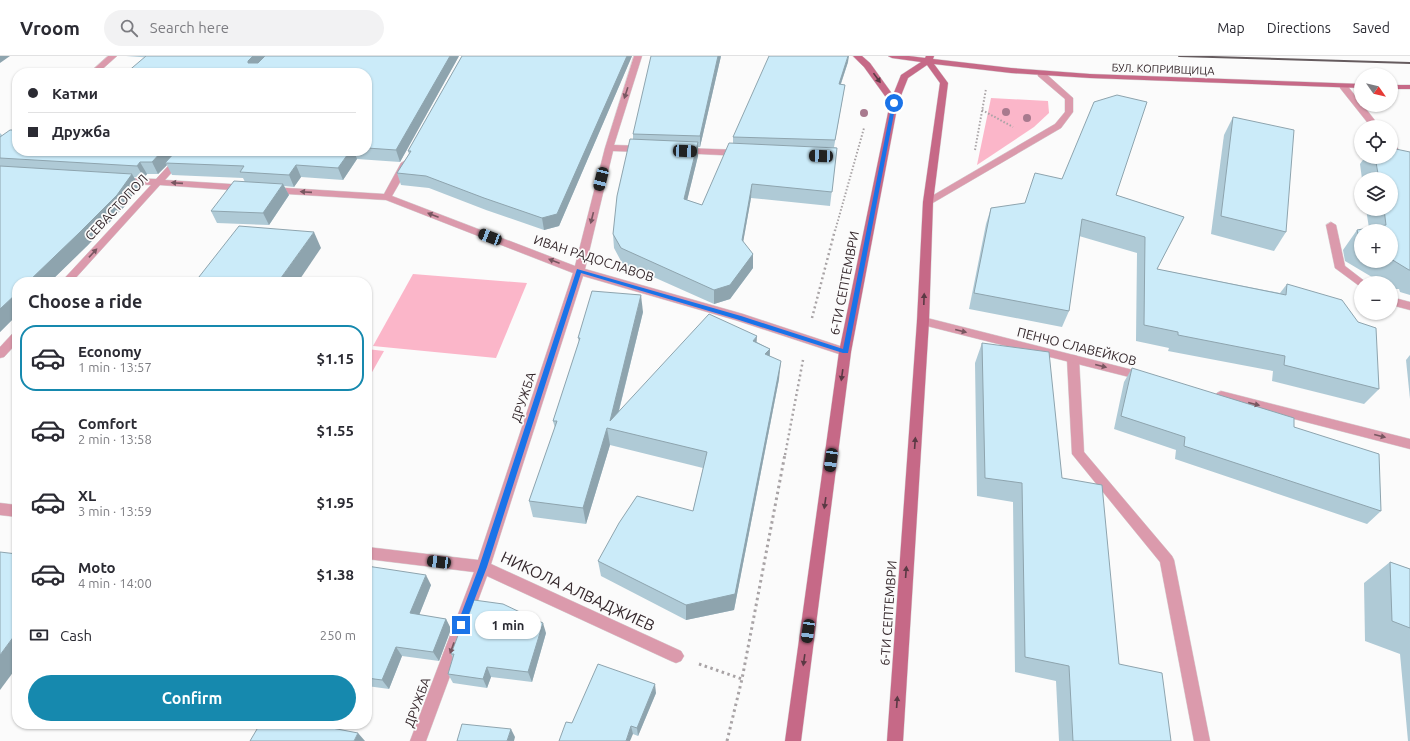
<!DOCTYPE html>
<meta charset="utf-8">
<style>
:root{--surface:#fff;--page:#f2f2f3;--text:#2b2b33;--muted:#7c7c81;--line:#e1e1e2;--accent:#1689ae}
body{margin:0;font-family:Ubuntu,sans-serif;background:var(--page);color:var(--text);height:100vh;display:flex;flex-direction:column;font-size:15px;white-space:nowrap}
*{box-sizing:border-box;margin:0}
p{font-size:13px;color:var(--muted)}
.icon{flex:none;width:22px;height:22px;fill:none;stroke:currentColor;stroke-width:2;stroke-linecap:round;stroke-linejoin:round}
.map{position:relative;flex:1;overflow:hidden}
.sheet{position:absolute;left:12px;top:221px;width:360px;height:452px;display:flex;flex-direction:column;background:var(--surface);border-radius:16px;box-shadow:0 1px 3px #0004}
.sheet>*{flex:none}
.top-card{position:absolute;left:12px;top:12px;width:360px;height:88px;border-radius:16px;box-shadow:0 1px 3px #0004;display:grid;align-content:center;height:88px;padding:0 16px;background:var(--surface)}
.needle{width:26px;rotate:124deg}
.tools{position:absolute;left:1354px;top:12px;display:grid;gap:8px}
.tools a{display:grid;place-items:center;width:44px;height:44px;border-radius:50%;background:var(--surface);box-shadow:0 1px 3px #0004;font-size:20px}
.end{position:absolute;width:18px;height:18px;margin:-9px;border:5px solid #1a73e8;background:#fff;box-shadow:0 0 0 2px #fff}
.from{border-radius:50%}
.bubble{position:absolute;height:28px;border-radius:14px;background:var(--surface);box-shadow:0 1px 3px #0004;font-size:13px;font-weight:700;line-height:28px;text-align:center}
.car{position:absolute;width:12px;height:24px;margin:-12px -6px;border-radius:5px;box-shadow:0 0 3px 1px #0007;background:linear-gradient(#222 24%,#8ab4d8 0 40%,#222 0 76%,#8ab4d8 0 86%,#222 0)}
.top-card b{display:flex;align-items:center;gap:14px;height:38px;font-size:15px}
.top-card b+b{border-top:1px solid var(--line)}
.top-card i{width:10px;height:10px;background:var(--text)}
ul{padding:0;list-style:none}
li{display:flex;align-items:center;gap:12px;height:66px;margin:0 8px 6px;padding:0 8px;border:2px solid transparent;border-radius:16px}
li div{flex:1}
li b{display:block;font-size:15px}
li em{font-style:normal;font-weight:700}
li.current{border-color:var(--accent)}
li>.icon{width:36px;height:36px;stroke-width:1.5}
h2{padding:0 16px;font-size:18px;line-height:48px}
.pay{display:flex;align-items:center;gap:10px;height:44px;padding:0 16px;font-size:15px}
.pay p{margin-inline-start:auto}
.button{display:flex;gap:8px;margin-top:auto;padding:8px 16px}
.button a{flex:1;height:46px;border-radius:24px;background:var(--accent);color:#fff;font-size:16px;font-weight:700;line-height:46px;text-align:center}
header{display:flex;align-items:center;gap:24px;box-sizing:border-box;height:56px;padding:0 20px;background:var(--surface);border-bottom:1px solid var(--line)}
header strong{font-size:19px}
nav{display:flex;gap:22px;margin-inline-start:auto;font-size:14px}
.search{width:280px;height:36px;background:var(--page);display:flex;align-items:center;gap:10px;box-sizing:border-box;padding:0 14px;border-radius:22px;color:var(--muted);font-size:15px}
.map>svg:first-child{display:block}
.green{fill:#fbb6c9}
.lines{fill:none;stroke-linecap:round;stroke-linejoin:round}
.lane-casing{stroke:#d8d5d6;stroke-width:1}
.street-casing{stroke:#d8d5d6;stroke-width:1}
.secondary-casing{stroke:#d8d5d6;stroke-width:1}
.path-far2{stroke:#a8a3a5;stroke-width:2;stroke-dasharray:1.5 2;stroke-linecap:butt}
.path-far1{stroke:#a8a3a5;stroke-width:2.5;stroke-dasharray:2 3;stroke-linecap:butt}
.path{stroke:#a8a3a5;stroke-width:3;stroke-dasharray:2.5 3.5;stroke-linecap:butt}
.lane{fill:#db9aac;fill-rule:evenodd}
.street{fill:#db9aac;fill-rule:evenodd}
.secondary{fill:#c66987;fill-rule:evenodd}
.rail{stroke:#655b5e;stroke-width:2}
.tree{fill:#a87a8e}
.wall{fill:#afcad6;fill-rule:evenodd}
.shaded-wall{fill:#8ea4ae}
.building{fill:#cbebf9;stroke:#8ea4ae}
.oneway{fill:#5a3944}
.oneway2{fill:#785660}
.route{fill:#1a73e8}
.labels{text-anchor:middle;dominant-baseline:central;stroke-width:3.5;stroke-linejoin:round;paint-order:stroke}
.far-street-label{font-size:11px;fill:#36292d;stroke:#fbfbfb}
.street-label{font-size:13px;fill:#36292d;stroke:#fbfbfb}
.near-street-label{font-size:16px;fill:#36292d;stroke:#fbfbfb}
</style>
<header>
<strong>Vroom</strong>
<div class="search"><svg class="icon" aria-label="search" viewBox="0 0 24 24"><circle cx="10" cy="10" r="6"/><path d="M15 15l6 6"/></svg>Search here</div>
<nav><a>Map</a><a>Directions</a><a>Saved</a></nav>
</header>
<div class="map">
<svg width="1410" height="685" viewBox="0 0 1410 685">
<rect width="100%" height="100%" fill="#fbfbfb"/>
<!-- green -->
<g class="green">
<polygon points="991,42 1048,45 1049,57 1034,71 977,109"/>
<polygon points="413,218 527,227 496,302 373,290"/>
<polygon points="367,293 384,295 367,325"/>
</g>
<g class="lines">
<defs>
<g id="lane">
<polygon points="1038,16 1044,16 1073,42 1073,56 1061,72 931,148 925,148 923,146 925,144 1055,68 1065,56 1065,43 1038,20"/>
<polygon points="1331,166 1336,169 1345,210 1367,227 1361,227 1361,230 1358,229 1335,212 1326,169"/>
<polygon points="1391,241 1410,246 1410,254 1391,249"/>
<polygon points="1073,299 1077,300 1079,303 1084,396 1172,500 1174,504 1210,685 1194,685 1160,506 1072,398 1067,303 1069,300"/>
</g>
<g id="street">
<polygon points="108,0 117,0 98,17 89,17"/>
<polygon points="634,0 642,0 614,89 643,90 647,93 643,96 613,95 585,213 743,258 849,293 851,296 849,299 845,300 735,264 583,220 491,508 681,595 684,600 681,605 676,607 671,605 487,520 426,685 410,685 474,516 367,503 367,491 478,504 573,217 386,144 271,137 266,134 271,131 384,138 401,107 406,104 411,107 392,140 575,210 605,92"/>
<polygon points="1340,28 1346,28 1361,47 1361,49 1363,49 1380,71 1371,71 1340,32"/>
<polygon points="1391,87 1394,88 1410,107 1410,116 1407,115 1391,96"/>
<polygon points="682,92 741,94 745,97 741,100 679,97 678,95 679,93"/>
<polygon points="182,95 191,95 165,124 246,129 251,132 246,135 160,129 72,226 61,226 151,129 121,127 116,124 118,122 156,123"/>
<polygon points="923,261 1145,317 1149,318 1151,321 1149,324 1145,325 919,268 917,265 919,262"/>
<polygon points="17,276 17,287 4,301 0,302 0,291 13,277"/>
<polygon points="1221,335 1410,383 1410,393 1217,343 1215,340 1217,337"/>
<polygon points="0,447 17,449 17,461 0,459"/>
</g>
<g id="secondary">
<polygon points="853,0 862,0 870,7 893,39 901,19 921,6 892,2 888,0 909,0 925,2 926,0 934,0 933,3 1011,12 1090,18 1361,28 1361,32 1090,22 1011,17 934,8 948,27 933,146 929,265 903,685 887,685 917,265 923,146 940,27 927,9 908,22 898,47 851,296 801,685 785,685 839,296 890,47 864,11"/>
<rect x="1391" y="29" width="19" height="4"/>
</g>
</defs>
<!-- lane casing -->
<use href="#lane" class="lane-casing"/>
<!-- street casing -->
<use href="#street" class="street-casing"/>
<!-- secondary casing -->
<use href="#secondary" class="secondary-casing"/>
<!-- path-far2 -->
<g class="path-far2">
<polyline points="982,54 1013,71"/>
<polyline points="975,94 986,33"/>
<polyline points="835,175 864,72"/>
</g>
<!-- path-far1 -->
<g class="path-far1">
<polyline points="812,262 835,174"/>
<polyline points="785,399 803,304"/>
</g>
<!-- path -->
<g class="path">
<polyline points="699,608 742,623"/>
<polyline points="727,685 742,623 785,398"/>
</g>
<!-- lane -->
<use href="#lane" class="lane"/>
<!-- street -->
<use href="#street" class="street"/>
<!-- secondary -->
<use href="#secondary" class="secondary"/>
<!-- rail -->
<polyline class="rail" points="1179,0 1410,7"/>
</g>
<!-- trees -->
<g class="tree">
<circle cx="1006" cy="56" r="4"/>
<circle cx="864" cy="57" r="4"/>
<circle cx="1027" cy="62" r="4"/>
</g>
<!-- wall -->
<g class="wall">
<polygon points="126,0 459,0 400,106 357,103 343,124 301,121 294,131 284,130 289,139 269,169 217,167 211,155 245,126 243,122 172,119 167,109 158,118 147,118 144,122 134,121 139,130 124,151 88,189 50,226 17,226 17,259 0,276 0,77 17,95 367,95 367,17"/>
<polygon points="462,0 632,0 559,170 544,174 486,154 429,132 401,129 397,117 409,98 408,95"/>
<polygon points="721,0 700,91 698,91 698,100 687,144 702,149 733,87 733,81 848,6 841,28 845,29 834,91 837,92 830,150 751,142 743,186 753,212 730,243 714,248 622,207 614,192 613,178 633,84 633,78"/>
<polygon points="1233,61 1286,176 1274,195 1211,178 1224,79"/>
<path d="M1410 96V239L1400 236 1399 233H1391V227H1382L1345 205 1343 194 1357 174 1369 172 1366 153H1391V123H1362L1360 108 1365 101H1391ZM1361 175H1391V205H1361Z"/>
<polygon points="1116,139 1184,161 1157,213 1280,237 1287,228 1379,333 1364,348 1272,325 1273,315 1168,295 1169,292 1136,285 1137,197 1079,180 1069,255 1062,271 969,253 986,168 991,152"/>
<polygon points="643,256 619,355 757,286 770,293 770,300 779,323 734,554 686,564 601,520 598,505 693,455 703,412 610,389 586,468 533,461 529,445 555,372 553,365 579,286 578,282"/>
<polygon points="982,287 1062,422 1119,608 1171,685 1059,685 1056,625 1015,616 1013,446 977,440 975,307"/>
<polygon points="1410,299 1410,343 1406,304"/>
<polygon points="1132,312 1294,371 1381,455 1367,468 1175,403 1176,394 1114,373 1124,326"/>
<polygon points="1390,506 1410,513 1410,685 1408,685 1400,598 1365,585 1364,527"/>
<polygon points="367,510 431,529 419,559 446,563 451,573 439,605 402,600 389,633 367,630"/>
<polygon points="546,577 532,626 491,621 487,632 453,627 448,618 453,602 451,598"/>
<polygon points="656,637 638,680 633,678 572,667"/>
</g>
<!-- shaded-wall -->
<g class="shaded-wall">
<polygon points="0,0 10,0 0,7"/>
<polygon points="253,0 268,0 253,16 248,7 248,5"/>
<polygon points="450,0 459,0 400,106 396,94"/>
<polygon points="627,0 632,0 559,170 544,174 542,162"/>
<polygon points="718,0 721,0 700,91 700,80"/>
<polygon points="848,0 849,0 848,6 837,39 839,28"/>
<polygon points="698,86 698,100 684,157 684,143"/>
<polygon points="162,95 180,95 165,107 167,109 158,118 152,106"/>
<polygon points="350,95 354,95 357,103 343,124 338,112"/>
<polygon points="140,106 147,118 144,122 137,110"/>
<polygon points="296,109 301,121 294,131 289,119"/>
<polygon points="132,118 139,130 124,151 88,189 50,226 28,226"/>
<polygon points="283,128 289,139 269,169 263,157"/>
<polygon points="752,128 751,142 741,198 742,184"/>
<polygon points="314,176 321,192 298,226 278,226"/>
<polygon points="753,198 753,212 730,243 714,248 714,234"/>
<polygon points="17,237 17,259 0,276 0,253"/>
<polygon points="641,239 643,256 614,374 610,365"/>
<polygon points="757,280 756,297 753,285"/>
<polygon points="770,293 769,310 765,298"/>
<polygon points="781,305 779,323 734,554 686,564 686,549"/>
<polygon points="607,372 610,389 586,468 583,452"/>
<polygon points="426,519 431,529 416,567 410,557"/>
<polygon points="446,563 451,573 439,605 433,596"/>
<polygon points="543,567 546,577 532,626 528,616"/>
<polygon points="17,576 17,611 0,634 0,599"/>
<polygon points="396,591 402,600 389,633 382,624"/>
<polygon points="487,611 491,621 487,632 483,623"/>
<polygon points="655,628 656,637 638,680 637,672"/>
<polygon points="631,670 633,678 630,685 626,685"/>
<polygon points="511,673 515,681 514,685 507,685"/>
<polygon points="358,677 365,685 354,685"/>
</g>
<!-- building -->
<g class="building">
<polygon points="146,0 253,0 248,5 248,7 258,7 265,0 450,0 396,94 367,92 367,17 126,17"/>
<polygon points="462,0 627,0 557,158 542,162 484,142 426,120 397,117 411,95 408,95"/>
<polygon points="651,0 718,0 700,80 633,78"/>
<polygon points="769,0 848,0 839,28 845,29 835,84 733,81"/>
<polygon points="1117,39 1147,46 1116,139 1184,161 1157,213 1286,239 1287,228 1342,244 1358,266 1376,272 1379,333 1284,309 1285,300 1178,279 1178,276 1144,269 1145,181 1082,163 1069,255 974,237 991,152 1025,147 1035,117 1062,123 1094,46"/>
<polygon points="1233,61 1294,74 1286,176 1221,160"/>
<polygon points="10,74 17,74 17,95 162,95 152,106 140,106 137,110 0,102 0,81"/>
<polygon points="630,83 698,86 684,143 702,149 729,87 837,92 832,136 752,128 742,184 753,198 730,229 714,234 621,192 613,178 617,140"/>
<polygon points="1391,92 1410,96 1410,214 1409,214 1391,203 1391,175 1361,175 1361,186 1360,185 1357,174 1386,169 1384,153 1391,153 1391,123 1379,123 1375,101 1391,101"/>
<polygon points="176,95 350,95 338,112 296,109 289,119 240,116 244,110 165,107"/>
<polygon points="0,110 132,118 117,139 79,177 28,226 17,226 17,237 0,253"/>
<polygon points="234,125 283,128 263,157 211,155"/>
<polygon points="239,170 314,176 278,226 195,226"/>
<polygon points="592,235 641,239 610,365 709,258 757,280 753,285 770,293 765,298 781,305 735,538 686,549 598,505 619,467 637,440 693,455 707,396 607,372 583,452 529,445 557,365 553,365 580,282 578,282"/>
<polygon points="982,287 1049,296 1062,422 1102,429 1119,608 1162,617 1171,685 1073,685 1069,610 1025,601 1022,427 985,422"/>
<polygon points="1132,312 1294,362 1294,371 1379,398 1381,455 1184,390 1185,381 1121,360"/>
<polygon points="0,496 17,498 17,576 0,599"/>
<polygon points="1390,506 1410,513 1410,572 1392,565"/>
<polygon points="367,510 426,519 410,557 446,563 433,596 396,591 382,624 367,622"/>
<polygon points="474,544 503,548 543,567 528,616 487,611 483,623 448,618 454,598 451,598 463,566 466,567"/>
<polygon points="598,608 655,628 637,672 631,670 626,685 559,685 566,666 572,667"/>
<polygon points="260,668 311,668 358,677 354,685 250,685"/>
<polygon points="462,668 511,673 507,685 457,685"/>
</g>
<!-- one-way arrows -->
<defs><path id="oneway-solid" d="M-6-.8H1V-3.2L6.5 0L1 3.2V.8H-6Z"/></defs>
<g class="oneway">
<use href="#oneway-solid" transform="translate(877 22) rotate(54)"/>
<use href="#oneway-solid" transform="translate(924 243) rotate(-88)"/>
<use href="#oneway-solid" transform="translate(842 319) rotate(98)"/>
<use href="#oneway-solid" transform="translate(915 387) rotate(-86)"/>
<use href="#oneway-solid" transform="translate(825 447) rotate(98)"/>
<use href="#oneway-solid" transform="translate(906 516) rotate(-86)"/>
<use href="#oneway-solid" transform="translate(804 604) rotate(98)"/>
<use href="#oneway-solid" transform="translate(897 646) rotate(-86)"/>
</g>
<g class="oneway2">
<use href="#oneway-solid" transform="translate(626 37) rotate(108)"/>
<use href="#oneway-solid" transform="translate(177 127) rotate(-176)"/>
<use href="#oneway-solid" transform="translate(306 136) rotate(-176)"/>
<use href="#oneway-solid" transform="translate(433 159) rotate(-159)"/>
<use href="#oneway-solid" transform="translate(592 162) rotate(104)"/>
<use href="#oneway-solid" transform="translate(93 197) rotate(-47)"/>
<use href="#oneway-solid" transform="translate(554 205) rotate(-159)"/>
<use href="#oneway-solid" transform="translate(961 275) rotate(14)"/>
<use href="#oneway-solid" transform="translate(1101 310) rotate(14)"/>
<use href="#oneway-solid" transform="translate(1254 348) rotate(14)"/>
<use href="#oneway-solid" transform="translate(1380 380) rotate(14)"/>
<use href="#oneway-solid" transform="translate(452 592) rotate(110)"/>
</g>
<!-- route -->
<polygon class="route" points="894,45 896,47 848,297 843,297 736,263 581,217 487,511 464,571 458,571 457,569 479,511 577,213 741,260 843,293 892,47"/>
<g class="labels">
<!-- far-street labels -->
<g class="far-street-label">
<text transform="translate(1163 13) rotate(2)">БУЛ. КОПРИВЩИЦА</text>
</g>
<!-- street labels -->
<g class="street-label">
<text transform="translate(116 151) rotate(-47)">СЕВАСТОПОЛ</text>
<text transform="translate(594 202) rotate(18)">ИВАН РАДОСЛАВОВ</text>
<text transform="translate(844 227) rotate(-79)">6-ТИ СЕПТЕМВРИ</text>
<text transform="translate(1077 290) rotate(14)">ПЕНЧО СЛАВЕЙКОВ</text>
<text transform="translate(523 341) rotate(-72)">ДРУЖБА</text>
<text transform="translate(888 557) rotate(-86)">6-ТИ СЕПТЕМВРИ</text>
<text transform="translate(417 646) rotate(-70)">ДРУЖБА</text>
</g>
<!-- near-street labels -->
<g class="near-street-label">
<text transform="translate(578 535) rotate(25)">НИКОЛА АЛВАДЖИЕВ</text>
</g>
</g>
</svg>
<div class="tools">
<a><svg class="needle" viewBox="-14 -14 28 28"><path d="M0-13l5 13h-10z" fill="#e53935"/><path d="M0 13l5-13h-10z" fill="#7c7c81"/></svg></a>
<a><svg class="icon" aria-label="locate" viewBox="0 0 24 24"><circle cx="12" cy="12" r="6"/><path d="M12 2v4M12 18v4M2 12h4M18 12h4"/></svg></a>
<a><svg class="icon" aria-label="layers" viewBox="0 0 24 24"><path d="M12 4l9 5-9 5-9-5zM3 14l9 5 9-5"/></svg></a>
<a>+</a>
<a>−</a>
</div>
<i class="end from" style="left:894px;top:47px"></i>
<i class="end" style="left:461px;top:569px"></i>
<div class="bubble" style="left:475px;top:555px;width:66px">1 min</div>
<i class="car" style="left:685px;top:95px;rotate:92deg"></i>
<i class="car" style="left:821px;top:100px;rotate:272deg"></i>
<i class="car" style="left:601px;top:123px;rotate:194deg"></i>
<i class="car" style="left:490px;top:181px;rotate:291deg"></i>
<i class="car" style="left:831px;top:404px;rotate:188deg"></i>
<i class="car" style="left:439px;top:506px;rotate:277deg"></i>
<i class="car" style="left:808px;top:575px;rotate:188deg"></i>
<div class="top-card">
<b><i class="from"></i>Катми</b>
<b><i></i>Дружба</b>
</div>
<section class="sheet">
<h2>Choose a ride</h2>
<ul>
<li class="current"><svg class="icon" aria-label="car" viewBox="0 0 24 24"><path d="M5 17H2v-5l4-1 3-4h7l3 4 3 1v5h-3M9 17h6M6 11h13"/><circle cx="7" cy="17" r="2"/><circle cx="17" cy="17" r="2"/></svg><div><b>Economy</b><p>1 min · 13:57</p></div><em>$1.15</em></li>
<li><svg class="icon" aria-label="car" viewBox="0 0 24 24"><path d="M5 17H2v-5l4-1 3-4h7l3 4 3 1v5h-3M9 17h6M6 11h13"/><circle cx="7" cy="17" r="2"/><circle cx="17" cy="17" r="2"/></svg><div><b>Comfort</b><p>2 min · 13:58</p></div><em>$1.55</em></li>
<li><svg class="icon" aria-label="car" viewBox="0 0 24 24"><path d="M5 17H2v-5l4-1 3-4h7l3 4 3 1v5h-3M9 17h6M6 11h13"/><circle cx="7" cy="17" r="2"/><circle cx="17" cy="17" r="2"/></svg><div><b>XL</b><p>3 min · 13:59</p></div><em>$1.95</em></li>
<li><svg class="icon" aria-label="car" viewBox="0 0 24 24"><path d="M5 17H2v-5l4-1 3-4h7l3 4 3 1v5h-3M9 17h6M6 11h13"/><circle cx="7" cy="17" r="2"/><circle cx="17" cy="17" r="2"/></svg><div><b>Moto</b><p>4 min · 14:00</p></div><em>$1.38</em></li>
</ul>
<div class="pay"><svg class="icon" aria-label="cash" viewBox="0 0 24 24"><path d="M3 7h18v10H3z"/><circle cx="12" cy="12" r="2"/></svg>Cash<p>250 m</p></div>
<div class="button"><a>Confirm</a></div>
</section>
</div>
